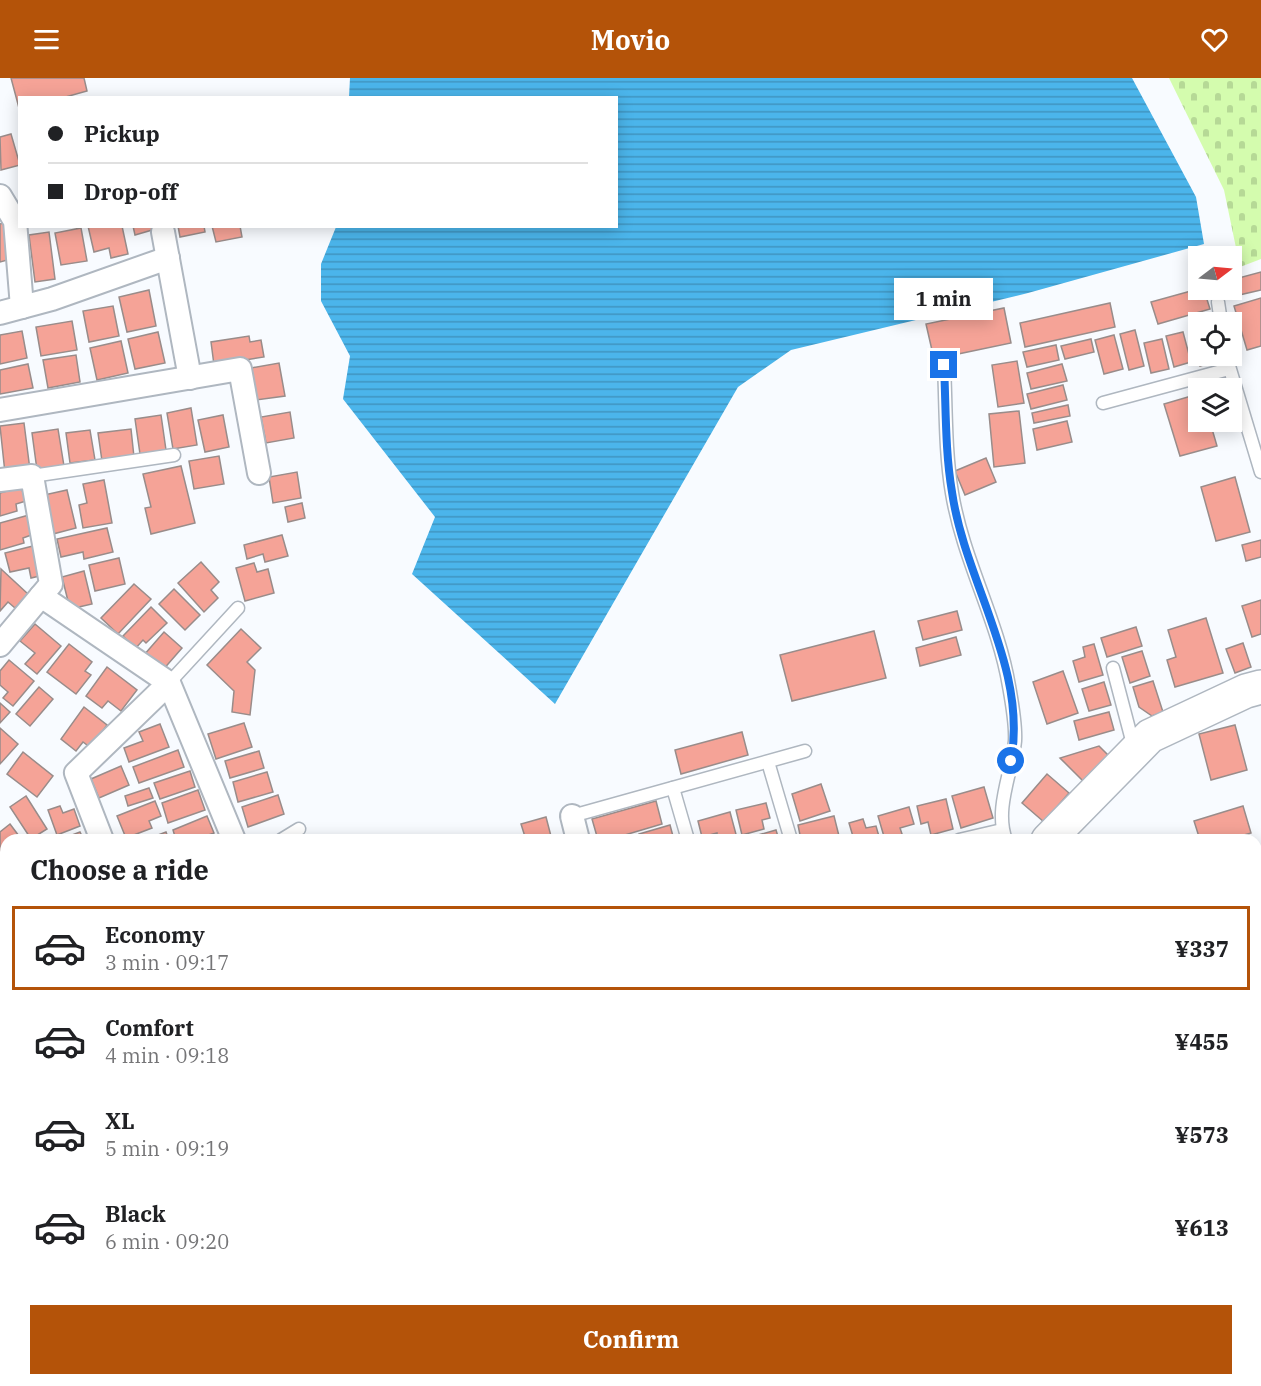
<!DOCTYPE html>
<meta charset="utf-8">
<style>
:root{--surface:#fff;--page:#f2f2f2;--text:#202124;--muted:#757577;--line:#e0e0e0;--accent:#b45309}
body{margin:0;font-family:"IBM Plex Serif",serif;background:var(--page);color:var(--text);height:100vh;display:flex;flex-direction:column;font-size:22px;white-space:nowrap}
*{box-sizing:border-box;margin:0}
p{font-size:20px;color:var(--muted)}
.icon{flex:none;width:33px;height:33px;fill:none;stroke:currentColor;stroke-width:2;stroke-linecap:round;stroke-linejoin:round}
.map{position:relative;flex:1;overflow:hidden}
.side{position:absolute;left:0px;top:756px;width:1262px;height:552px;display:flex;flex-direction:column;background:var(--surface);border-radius:18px 18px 0 0;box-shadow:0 3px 15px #0003}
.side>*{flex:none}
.top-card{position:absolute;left:18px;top:18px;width:600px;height:132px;border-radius:0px;box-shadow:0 3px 15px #0003;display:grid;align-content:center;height:132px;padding:0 30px;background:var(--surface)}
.needle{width:39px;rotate:74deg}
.fabs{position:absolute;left:1188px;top:168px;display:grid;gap:12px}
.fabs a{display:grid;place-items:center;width:54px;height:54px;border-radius:0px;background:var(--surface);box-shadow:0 3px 15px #0003;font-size:30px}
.end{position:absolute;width:27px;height:27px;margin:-14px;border:8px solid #1a73e8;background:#fff;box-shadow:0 0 0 3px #fff}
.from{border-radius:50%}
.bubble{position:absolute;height:42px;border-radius:0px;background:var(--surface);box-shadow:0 3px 15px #0003;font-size:20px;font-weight:700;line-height:42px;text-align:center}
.top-card b{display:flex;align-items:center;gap:21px;height:57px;font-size:22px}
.top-card b+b{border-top:2px solid var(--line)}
.top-card i{width:15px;height:15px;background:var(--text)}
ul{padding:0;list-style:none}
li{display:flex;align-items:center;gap:18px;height:84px;margin:0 12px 9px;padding:0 18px;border:3px solid transparent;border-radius:0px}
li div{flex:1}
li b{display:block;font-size:22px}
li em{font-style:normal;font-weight:700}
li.on{border-color:var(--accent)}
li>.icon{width:54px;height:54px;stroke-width:1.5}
h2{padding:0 30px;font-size:27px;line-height:72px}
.button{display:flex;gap:12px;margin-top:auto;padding:12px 30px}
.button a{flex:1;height:69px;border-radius:0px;background:var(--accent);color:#fff;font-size:24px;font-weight:700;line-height:69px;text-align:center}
header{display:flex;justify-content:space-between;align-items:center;height:78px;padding:0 30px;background:var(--accent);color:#fff;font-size:27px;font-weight:700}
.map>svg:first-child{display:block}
.cemetery{fill:url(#cemetery-stones)}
.water{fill:url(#water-rules)}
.building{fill:#f5a397;stroke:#998c8a;stroke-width:1.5}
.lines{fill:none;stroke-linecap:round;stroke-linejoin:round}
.lane-casing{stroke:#afb7c0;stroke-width:15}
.street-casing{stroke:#afb7c0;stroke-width:26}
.secondary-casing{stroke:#afb7c0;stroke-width:36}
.lane{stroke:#fff;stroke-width:12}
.street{stroke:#fff;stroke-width:22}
.secondary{stroke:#fff;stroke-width:33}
.route{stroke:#1a73e8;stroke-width:8}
</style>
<header><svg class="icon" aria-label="menu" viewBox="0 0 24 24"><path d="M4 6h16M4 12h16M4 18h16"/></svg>Movio<svg class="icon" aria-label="heart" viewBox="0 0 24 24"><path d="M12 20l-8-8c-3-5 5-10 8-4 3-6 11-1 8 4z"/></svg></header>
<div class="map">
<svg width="1261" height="1308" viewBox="0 0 1261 1308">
<defs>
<pattern id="cemetery-stones" width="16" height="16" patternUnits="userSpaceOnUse" patternTransform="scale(1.5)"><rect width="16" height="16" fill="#d4fcae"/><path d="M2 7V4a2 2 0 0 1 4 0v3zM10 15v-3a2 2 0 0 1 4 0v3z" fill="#b6d996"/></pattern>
<pattern id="water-rules" width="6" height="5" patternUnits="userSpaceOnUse" patternTransform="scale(1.5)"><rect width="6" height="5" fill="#4bb5eb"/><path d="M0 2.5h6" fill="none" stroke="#3f94bf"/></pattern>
</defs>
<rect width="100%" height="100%" fill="#f8fbff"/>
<!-- cemetery -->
<polygon class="cemetery" points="1169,0 1261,0 1261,181 1240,189 1224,112"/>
<!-- water -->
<polygon class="water" points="350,0 1132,0 1196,119 1204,166 1028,215 791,272 738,309 555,626 412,496 435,439 343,321 350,278 321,223 321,186 336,149 616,148 616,20 349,19"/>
<!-- building -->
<g class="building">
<polygon points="11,0 84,0 87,13 62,20 20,20 19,30"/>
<polygon points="11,56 20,87 1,92 0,59"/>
<polygon points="3,145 11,181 0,184 0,146"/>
<polygon points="88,148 122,148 128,176 111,180 109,170 94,174"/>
<polygon points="133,148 166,148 135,157"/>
<polygon points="178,148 204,148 205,154 180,159"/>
<polygon points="212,148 240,148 242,159 216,164"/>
<polygon points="81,150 87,183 61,187 55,155"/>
<polygon points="49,154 55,201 35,204 29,157"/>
<polygon points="1261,194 1261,212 1239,217 1235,201"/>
<polygon points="1198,211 1204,212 1210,231 1158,246 1151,224"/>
<polygon points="149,212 156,248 127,254 119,219"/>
<polygon points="1261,220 1261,268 1247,272 1234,228"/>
<polygon points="1110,225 1115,249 1025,269 1020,245"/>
<polygon points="113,228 119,258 89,264 83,233"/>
<polygon points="1004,230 1011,265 934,281 926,246"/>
<polygon points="72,243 77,272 41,278 36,249"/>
<polygon points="1198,246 1198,278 1215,278 1217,283 1200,288 1189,248"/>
<polygon points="1135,252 1144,288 1129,292 1120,256"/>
<polygon points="22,253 27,280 0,286 0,257"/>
<polygon points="158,254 165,285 135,291 128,261"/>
<polygon points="1183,254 1191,284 1174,289 1166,258"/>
<polygon points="1114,257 1123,291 1104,296 1095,262"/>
<polygon points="249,258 250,264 261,262 264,279 214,287 211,264"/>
<polygon points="1091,261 1094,274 1065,281 1061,268"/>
<polygon points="1162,261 1169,291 1151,295 1144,265"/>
<polygon points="121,263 128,295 97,302 90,270"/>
<polygon points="1056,267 1059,282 1027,289 1023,274"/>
<polygon points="76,277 80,304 48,310 43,282"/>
<polygon points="1017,283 1024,325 998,329 992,287"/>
<polygon points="279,285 285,318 256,322 251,290"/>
<polygon points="28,286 33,310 0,316 0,292"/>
<polygon points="1062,286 1067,303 1031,311 1027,295"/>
<polygon points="1063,307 1067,322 1031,331 1027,316"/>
<polygon points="1198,316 1198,344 1210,344 1217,368 1180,378 1164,326"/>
<polygon points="1068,327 1070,338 1034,345 1032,335"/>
<polygon points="191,330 197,367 173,371 167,335"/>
<polygon points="1019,333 1025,385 994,389 989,336"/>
<polygon points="290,334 294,360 266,365 261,339"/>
<polygon points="161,337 166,372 140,376 135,341"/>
<polygon points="223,337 229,369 205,374 198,342"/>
<polygon points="1067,343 1072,364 1037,372 1033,351"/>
<polygon points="24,345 30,392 5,395 0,348"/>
<polygon points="58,351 64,388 37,392 32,355"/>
<polygon points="131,351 134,379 102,383 98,355"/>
<polygon points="90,352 95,382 70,385 66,355"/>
<polygon points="219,378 224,406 194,411 189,383"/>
<polygon points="986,380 996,404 965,417 955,393"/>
<polygon points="181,388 195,445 151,456 145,430 151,429 143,396"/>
<polygon points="297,394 301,420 273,425 269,399"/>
<polygon points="1235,399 1250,454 1216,463 1201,409"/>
<polygon points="104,402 112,445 83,450 79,427 87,425 83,406"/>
<polygon points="21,409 26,423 16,426 17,433 0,438 0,415"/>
<polygon points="67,412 76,450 53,456 44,417"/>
<polygon points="302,425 305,440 288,444 285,429"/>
<polygon points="29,437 34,456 23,460 24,465 0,472 0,445"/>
<polygon points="107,450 113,474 84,481 83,474 61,479 57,461"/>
<polygon points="282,457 288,478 265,484 263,476 247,481 244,467"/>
<polygon points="1261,462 1261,479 1246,483 1242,467"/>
<polygon points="37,467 44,497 31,500 29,490 10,494 5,475"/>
<polygon points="119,480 125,506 95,513 89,487"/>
<polygon points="201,484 219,504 211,512 218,520 204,534 178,505"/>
<polygon points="254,485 257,494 268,491 274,515 245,523 236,490"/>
<polygon points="1,491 28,516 15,530 8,524 0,533"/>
<polygon points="84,493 92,526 70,531 62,499"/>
<polygon points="134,506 151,521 118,556 101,540"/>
<polygon points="174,511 200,537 185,552 159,526"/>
<polygon points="1261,522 1261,556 1252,559 1242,528"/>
<polygon points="151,529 167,545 146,565 143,562 135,571 123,558"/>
<polygon points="957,533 962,552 923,562 918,543"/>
<polygon points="1206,540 1223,595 1175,609 1167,582 1176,579 1168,552"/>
<polygon points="35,546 61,568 37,596 25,586 35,575 20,563"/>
<polygon points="1136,549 1142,568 1107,579 1101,560"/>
<polygon points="241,551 261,570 247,584 255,592 250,637 232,634 234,613 207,587"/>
<polygon points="874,553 886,600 792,623 780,577"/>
<polygon points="164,554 182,570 162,593 144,577"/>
<polygon points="956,559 961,577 920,588 916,570"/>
<polygon points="1243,565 1251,589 1235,595 1226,571"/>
<polygon points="69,566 92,584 85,593 91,597 76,616 47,594"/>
<polygon points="1094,566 1103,597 1079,604 1073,583 1085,579 1083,569"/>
<polygon points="1142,573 1150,598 1130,605 1122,579"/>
<polygon points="9,582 34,603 13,628 3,620 8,614 0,607 0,593"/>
<polygon points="107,589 137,612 121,633 108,623 102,630 86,618"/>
<polygon points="1063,593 1078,635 1047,646 1033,604"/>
<polygon points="1153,603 1163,634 1152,638 1139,629 1133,609"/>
<polygon points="1104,604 1111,627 1089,633 1082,611"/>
<polygon points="39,609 53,621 30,648 16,636"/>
<polygon points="0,625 10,634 0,645"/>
<polygon points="84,629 107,647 91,670 83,664 76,673 61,661"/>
<polygon points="1109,634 1114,652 1079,662 1074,643"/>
<polygon points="244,645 252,669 216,681 208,656"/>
<polygon points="160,646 169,669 129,684 124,670 143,663 139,654"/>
<polygon points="1235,647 1247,692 1211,702 1199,656"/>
<polygon points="0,650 18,666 0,686"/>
<polygon points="742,654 748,677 681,696 675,672"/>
<polygon points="1099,668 1111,680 1086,706 1060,680"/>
<polygon points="178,672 184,689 139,705 133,689"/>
<polygon points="259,673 264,690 230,700 225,683"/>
<polygon points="23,674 53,698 37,719 7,696"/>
<polygon points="121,688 129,707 99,720 91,701"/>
<polygon points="190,693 195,709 160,721 154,705"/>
<polygon points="267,694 273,714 238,724 233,704"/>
<polygon points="1047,696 1069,715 1044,744 1022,725"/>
<polygon points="821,706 830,733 800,743 792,716"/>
<polygon points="984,709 993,740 961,750 952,718"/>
<polygon points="149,710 153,720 128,728 125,718"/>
<polygon points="198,712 205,732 168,745 162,725"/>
<polygon points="278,717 284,736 248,749 242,729"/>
<polygon points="26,718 47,751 31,761 10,729"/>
<polygon points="946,721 953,751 931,757 928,744 921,746 917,728"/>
<polygon points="155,723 161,738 149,743 152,750 126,760 117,738"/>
<polygon points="656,723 662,746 608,762 598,762 592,741"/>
<polygon points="766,725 770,740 762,742 764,751 742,757 736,732"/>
<polygon points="60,728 63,735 74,731 80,748 57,757 48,732"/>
<polygon points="1243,728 1251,755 1227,762 1200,762 1194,743"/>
<polygon points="909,729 914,746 900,750 904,762 885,762 878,738"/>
<polygon points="730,734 737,760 718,762 717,755 702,759 698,743"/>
<polygon points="207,738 214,755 195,762 176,762 173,752"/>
<polygon points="834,738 840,762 823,762 821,757 801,762 798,747"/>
<polygon points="546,739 552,762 526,762 521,746"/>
<polygon points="863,741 866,750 876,748 880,762 854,762 849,745"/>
<polygon points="10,746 22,762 6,762 6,782 0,787 0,754"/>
<polygon points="670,747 674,762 641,762 639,756"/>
<polygon points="776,752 779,762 744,761"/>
<polygon points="80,754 84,762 59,762"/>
<polygon points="166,754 169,762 145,762"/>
<polygon points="1261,773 1261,818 1256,819 1256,774"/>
<polygon points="1261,884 1261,922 1256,923 1256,886"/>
<polygon points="5,889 6,910 0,912 0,891"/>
<polygon points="6,927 6,950 0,952 0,929"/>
<polygon points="1261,929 1261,959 1260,960 1256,946 1256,931"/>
<polygon points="1256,991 1261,1009 1261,1029 1256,1031"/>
<polygon points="1261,1037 1261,1128 1256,1129 1256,1038"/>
<polygon points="0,1133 6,1153 6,1165 0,1167"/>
<polygon points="1261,1167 1261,1199 1260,1200 1256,1169"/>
<polygon points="6,1198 6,1228 0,1231 0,1201"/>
<polygon points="69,1302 88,1302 90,1308 71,1308"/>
<polygon points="142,1302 173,1302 177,1308 146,1308"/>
<polygon points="346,1302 390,1302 394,1308 337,1308"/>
<polygon points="619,1302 644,1302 646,1306 623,1308"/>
<polygon points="659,1302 692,1302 660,1308"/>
<polygon points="785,1302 787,1307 799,1304 800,1308 773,1308 772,1303"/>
<polygon points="804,1302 829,1302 831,1308 807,1308"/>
<polygon points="894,1302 940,1302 941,1308 896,1308"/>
<polygon points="1098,1302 1155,1302 1157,1308 1100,1308"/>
</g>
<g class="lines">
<defs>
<g id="lane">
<polyline points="1218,224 1221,244"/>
<polyline points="1226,278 1261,394"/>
<path d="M944 287C946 329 945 374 952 415 963 482 998 542 1009 608 1012 625 1016 646 1015 663 1012 695 994 731 1006 762"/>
<polyline points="1103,325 1229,291"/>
<polyline points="32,398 174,377"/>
<polyline points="1113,590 1134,670"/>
<polyline points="169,605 238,530"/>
<polyline points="768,684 791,762"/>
<polyline points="673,710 688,762"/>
<polyline points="572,738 805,673"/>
<polyline points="281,762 299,751"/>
<polyline points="959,762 1002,752"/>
<polyline points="213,1308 224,1302"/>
</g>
<g id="street">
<polyline points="0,118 15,143 22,229"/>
<polyline points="163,154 190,300"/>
<polyline points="0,235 52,221 168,180"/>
<polyline points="0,332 240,291 259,395"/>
<polyline points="0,402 32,398 51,506 0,567"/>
<polyline points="41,518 169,605 234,762"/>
<polyline points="572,738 578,762"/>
<polyline points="102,762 76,695 169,605"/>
<polyline points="0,838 6,852"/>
<polyline points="1256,871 1261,869"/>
<polyline points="1256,1139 1261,1138"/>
<polyline points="1256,1274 1261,1293"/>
<polyline points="51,1302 54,1308"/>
<polyline points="422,1302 423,1308"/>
<polyline points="753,1302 755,1308"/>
<polyline points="842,1302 844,1308"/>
<polyline points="1167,1302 1168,1308"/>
<polyline points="689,1308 709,1302"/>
</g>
<g id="secondary">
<polyline points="1048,762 1150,658 1246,613 1261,609"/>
<polyline points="559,1308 565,1302"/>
</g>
</defs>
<!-- lane casing -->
<use href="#lane" class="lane-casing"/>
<!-- street casing -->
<use href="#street" class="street-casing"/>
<!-- secondary casing -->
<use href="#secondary" class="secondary-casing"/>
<!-- lane -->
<use href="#lane" class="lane"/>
<!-- street -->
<use href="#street" class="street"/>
<!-- secondary -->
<use href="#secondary" class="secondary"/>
</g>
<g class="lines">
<!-- route -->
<path class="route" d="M944 287C946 329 945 373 952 414 965 505 1028 589 1011 683"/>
</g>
</svg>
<div class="fabs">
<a><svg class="needle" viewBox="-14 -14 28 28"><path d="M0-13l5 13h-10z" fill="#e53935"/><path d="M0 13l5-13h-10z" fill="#757577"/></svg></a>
<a><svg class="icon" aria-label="locate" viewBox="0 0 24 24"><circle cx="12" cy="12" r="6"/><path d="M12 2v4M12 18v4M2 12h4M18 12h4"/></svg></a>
<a><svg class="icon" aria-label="layers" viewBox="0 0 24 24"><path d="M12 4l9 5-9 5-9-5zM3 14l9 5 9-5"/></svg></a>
</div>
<i class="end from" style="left:1011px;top:683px"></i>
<i class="end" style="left:944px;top:287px"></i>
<div class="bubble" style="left:894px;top:200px;width:99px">1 min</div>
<div class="top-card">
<b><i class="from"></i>Pickup</b>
<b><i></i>Drop-off</b>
</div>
<section class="side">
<h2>Choose a ride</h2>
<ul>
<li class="on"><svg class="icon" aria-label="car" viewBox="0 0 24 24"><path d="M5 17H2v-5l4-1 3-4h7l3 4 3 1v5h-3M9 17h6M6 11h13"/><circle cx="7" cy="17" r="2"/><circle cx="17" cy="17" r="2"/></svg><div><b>Economy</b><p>3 min · 09:17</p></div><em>¥337</em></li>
<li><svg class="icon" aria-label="car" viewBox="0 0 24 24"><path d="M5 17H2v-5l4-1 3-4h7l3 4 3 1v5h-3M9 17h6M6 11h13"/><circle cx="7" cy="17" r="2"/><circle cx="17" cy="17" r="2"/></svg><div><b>Comfort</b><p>4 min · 09:18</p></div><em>¥455</em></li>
<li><svg class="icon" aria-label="car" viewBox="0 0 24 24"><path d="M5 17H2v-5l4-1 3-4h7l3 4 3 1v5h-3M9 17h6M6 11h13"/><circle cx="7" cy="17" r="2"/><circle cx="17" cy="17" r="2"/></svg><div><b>XL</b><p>5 min · 09:19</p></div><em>¥573</em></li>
<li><svg class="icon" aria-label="car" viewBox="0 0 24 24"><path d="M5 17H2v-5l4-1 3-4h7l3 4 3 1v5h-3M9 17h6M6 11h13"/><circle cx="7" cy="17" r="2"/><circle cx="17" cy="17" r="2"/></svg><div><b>Black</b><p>6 min · 09:20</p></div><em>¥613</em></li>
</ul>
<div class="button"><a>Confirm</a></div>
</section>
</div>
